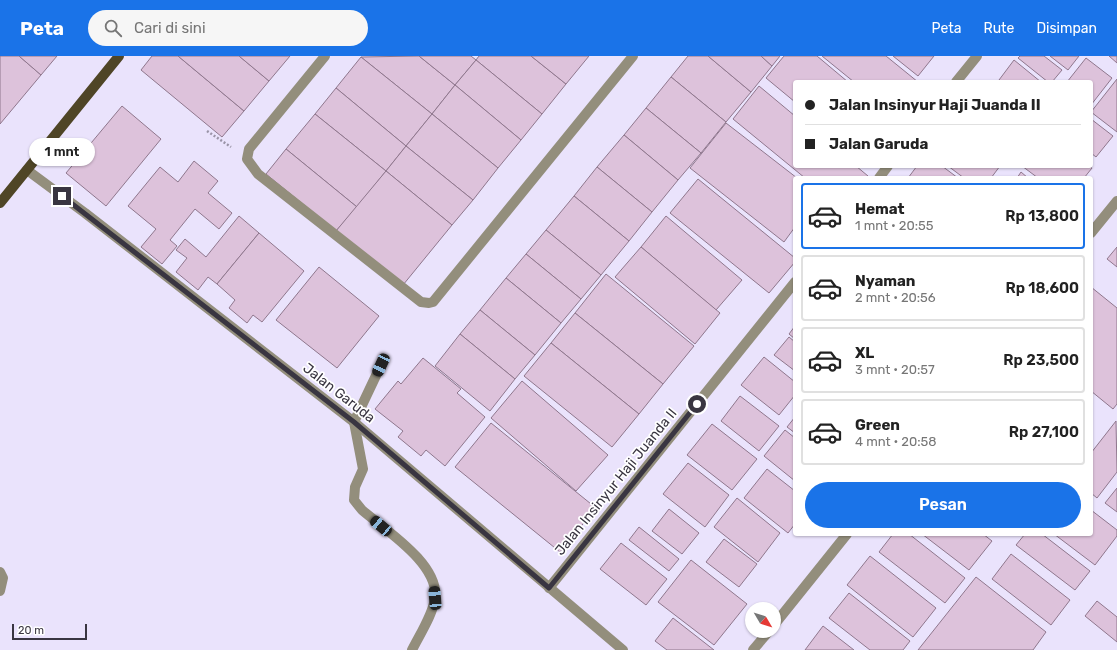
<!DOCTYPE html>
<html lang="id">
<meta charset="utf-8">
<style>
:root{--surface:#fff;--page:#f6f6f6;--text:#222;--muted:#767676;--line:#e0e0e0;--accent:#1a73e8}
body{margin:0;font-family:Rubik,sans-serif;background:var(--page);color:var(--text);height:100vh;display:flex;flex-direction:column;font-size:15px;white-space:nowrap}
*{box-sizing:border-box;margin:0}
p{font-size:13px;color:var(--muted)}
.icon{flex:none;width:22px;height:22px;fill:none;stroke:currentColor;stroke-width:2;stroke-linecap:round;stroke-linejoin:round}
.map{position:relative;flex:1;overflow:hidden}
.side{position:absolute;left:793px;top:120px;width:300px;height:360px;display:flex;flex-direction:column;background:var(--surface);border-radius:4px;box-shadow:0 1px 3px #0004}
.side>*{flex:none}
.top-card{position:absolute;left:793px;top:24px;width:300px;height:88px;border-radius:4px;box-shadow:0 1px 3px #0004;display:grid;align-content:center;height:88px;padding:0 12px;background:var(--surface)}
.needle{width:26px;rotate:129deg}
.fabs{position:absolute;left:745px;top:546px;display:grid;gap:8px}
.fabs a{display:grid;place-items:center;width:36px;height:36px;border-radius:50%;background:var(--surface);box-shadow:0 1px 3px #0004;font-size:20px}
.scale{position:absolute;left:12px;bottom:10px;width:75px;box-sizing:border-box;padding-left:4px;border:2px solid #393541;border-top:0;font-size:11px;line-height:14px;white-space:nowrap;color:#393541;-webkit-text-stroke:3px #fff;paint-order:stroke}
.end{position:absolute;width:18px;height:18px;margin:-9px;border:5px solid #393541;background:#fff;box-shadow:0 0 0 2px #fff}
.from{border-radius:50%}
.bubble{position:absolute;height:28px;border-radius:14px;background:var(--surface);box-shadow:0 1px 3px #0004;font-size:13px;font-weight:600;line-height:28px;text-align:center}
.car{position:absolute;width:12px;height:24px;margin:-12px -6px;border-radius:5px;box-shadow:0 0 3px 1px #0007;background:linear-gradient(#222 24%,#8ab4d8 0 40%,#222 0 76%,#8ab4d8 0 86%,#222 0)}
.top-card b{display:flex;align-items:center;gap:14px;height:38px;font-size:15px}
.top-card b+b{border-top:1px solid var(--line)}
.top-card i{width:10px;height:10px;background:var(--text)}
ul{padding:7px 0 0;list-style:none}
li{display:flex;align-items:center;gap:12px;height:66px;margin:0 8px 6px;padding:0 4px;border:2px solid var(--line);border-radius:4px}
li div{flex:1}
li b{display:block;font-size:15px}
li em{font-style:normal;font-weight:600}
li.on{border-color:var(--accent)}
li>.icon{width:36px;height:36px;stroke-width:1.5}
.button{display:flex;gap:8px;margin-top:auto;padding:8px 12px}
.button a{flex:1;height:46px;border-radius:24px;background:var(--accent);color:#fff;font-size:16px;font-weight:600;line-height:46px;text-align:center}
header{display:flex;align-items:center;gap:24px;box-sizing:border-box;height:56px;padding:0 20px;background:var(--accent);color:#fff}
header strong{font-size:19px}
nav{display:flex;gap:22px;margin-inline-start:auto;font-size:14px}
.search{width:280px;height:36px;background:var(--page);display:flex;align-items:center;gap:10px;box-sizing:border-box;padding:0 14px;border-radius:22px;color:var(--muted);font-size:15px}
.map>svg:first-child{display:block}
.building{fill:#ddc2db;stroke:#8f778d}
.lines{fill:none;stroke-linecap:round;stroke-linejoin:round}
.path{stroke:#9a94a7;stroke-width:2.5;stroke-dasharray:2 2;stroke-linecap:butt}
.minor{stroke:#938e7c;stroke-width:10}
.major{stroke:#4f4526;stroke-width:10}
.route{stroke:#393541;stroke-width:5}
.labels{text-anchor:middle;dominant-baseline:central;stroke-width:3.5;stroke-linejoin:round;paint-order:stroke}
.street-label{font-size:14px;fill:#393541;stroke:#fff}
</style>
<header>
<strong>Peta</strong>
<div class="search"><svg class="icon" aria-label="search" viewBox="0 0 24 24"><circle cx="10" cy="10" r="6"/><path d="M15 15l6 6"/></svg>Cari di sini</div>
<nav><a>Peta</a><a>Rute</a><a>Disimpan</a></nav>
</header>
<div class="map">
<svg width="1117" height="594" viewBox="0 0 1117 594">
<rect width="100%" height="100%" fill="#eae3fc"/>
<!-- building -->
<g class="building">
<polygon points="0,0 19,0 41,19 0,68"/>
<polygon points="19,0 57,0 41,19"/>
<polygon points="152,0 178,0 244,55 222,81 141,14"/>
<polygon points="178,0 239,0 269,25 244,55"/>
<polygon points="239,0 290,0 269,25"/>
<polygon points="419,0 455,29 432,58 361,1"/>
<polygon points="419,0 471,0 476,4 455,29"/>
<polygon points="479,0 531,0 566,28 542,58 476,4"/>
<polygon points="531,0 589,0 566,28"/>
<polygon points="688,0 708,0 751,36 726,66 671,21"/>
<polygon points="708,0 761,0 772,10 751,36"/>
<polygon points="761,0 780,0 772,10"/>
<polygon points="784,0 817,0 848,26 795,26 795,46 766,22"/>
<polygon points="822,0 886,0 918,26 854,26"/>
<polygon points="893,0 934,0 918,20"/>
<polygon points="1020,0 1044,0 1062,14 1052,26 1048,26 1018,2"/>
<polygon points="1050,0 1079,0 1068,14"/>
<polygon points="1109,0 1117,0 1117,7"/>
<polygon points="361,1 432,58 406,90 336,32"/>
<polygon points="1086,2 1112,22 1091,49 1091,26 1067,26"/>
<polygon points="476,4 542,58 521,84 455,29"/>
<polygon points="1014,4 1041,26 1001,26 999,24"/>
<polygon points="671,21 726,66 701,97 646,52"/>
<polygon points="1117,23 1117,76 1091,56"/>
<polygon points="455,29 521,84 498,112 432,58"/>
<polygon points="759,30 795,60 795,110 856,110 868,120 867,122 805,122 733,63"/>
<polygon points="336,32 406,90 386,115 315,58"/>
<polygon points="122,50 161,83 106,150 66,117"/>
<polygon points="646,52 701,97 678,124 624,79"/>
<polygon points="315,58 386,115 357,151 286,93"/>
<polygon points="432,58 498,112 473,144 406,90"/>
<polygon points="1091,63 1113,80 1096,101 1091,97"/>
<polygon points="726,67 797,122 795,122 795,171 784,186 690,112"/>
<polygon points="624,79 678,124 652,156 597,111"/>
<polygon points="406,90 473,144 452,169 386,115"/>
<polygon points="286,93 357,151 336,175 266,118"/>
<polygon points="194,105 218,125 208,137 232,157 219,173 195,153 170,184 177,190 162,208 141,191 156,173 128,150 160,111 178,126"/>
<polygon points="917,110 942,110 958,122 908,122"/>
<polygon points="948,110 1000,110 991,122 964,122"/>
<polygon points="1022,110 1089,110 1092,112 1084,122 1038,122"/>
<polygon points="597,111 652,156 629,185 574,140"/>
<polygon points="386,115 452,169 403,229 336,175"/>
<polygon points="1021,116 1028,122 1017,122"/>
<polygon points="698,123 795,202 795,206 769,237 670,157"/>
<polygon points="574,140 629,185 601,219 546,174"/>
<polygon points="239,160 259,177 217,228 208,221 198,234 176,216 187,202 176,194 185,183 206,201"/>
<polygon points="666,160 742,224 716,254 641,191"/>
<polygon points="546,174 601,219 581,243 526,198"/>
<polygon points="259,177 304,215 262,266 253,259 247,267 229,252 235,244 217,228"/>
<polygon points="641,191 720,257 695,288 615,221"/>
<polygon points="1117,191 1117,211 1107,203"/>
<polygon points="526,198 581,243 561,267 506,222"/>
<polygon points="319,211 379,260 337,312 276,264"/>
<polygon points="606,218 694,290 663,328 575,257"/>
<polygon points="506,222 561,267 535,299 480,254"/>
<polygon points="1091,231 1117,252 1117,348 1113,353 1091,335"/>
<polygon points="480,254 535,299 515,323 460,278"/>
<polygon points="575,257 663,328 639,358 551,287"/>
<polygon points="795,270 795,283 789,278"/>
<polygon points="460,278 515,323 490,355 435,310"/>
<polygon points="789,281 795,286 795,315 774,299"/>
<polygon points="551,287 639,358 612,391 524,320"/>
<polygon points="764,301 795,326 795,339 779,359 741,329"/>
<polygon points="423,302 461,333 457,337 485,361 445,410 426,394 421,400 398,381 403,375 375,353 398,325 401,328"/>
<polygon points="522,325 608,399 576,435 491,362"/>
<polygon points="740,340 779,370 759,395 721,365"/>
<polygon points="795,361 795,377 787,371"/>
<polygon points="1116,365 1117,416 1097,442 1091,437 1091,397"/>
<polygon points="491,367 596,452 560,496 455,411"/>
<polygon points="712,368 757,403 732,434 687,399"/>
<polygon points="785,374 795,382 795,425 764,400"/>
<polygon points="688,407 729,439 705,471 663,438"/>
<polygon points="767,413 795,435 795,468 788,477 744,442"/>
<polygon points="1117,432 1117,456 1105,447"/>
<polygon points="737,442 780,477 758,506 714,471"/>
<polygon points="669,453 699,477 682,498 652,475"/>
<polygon points="1091,454 1117,474 1117,480 1095,509 1054,478 1091,478"/>
<polygon points="639,471 679,503 669,515 629,484"/>
<polygon points="893,478 909,478 965,522 945,547 879,496"/>
<polygon points="922,478 983,478 992,485 969,514"/>
<polygon points="1025,478 1042,478 1090,515 1075,534 1016,489"/>
<polygon points="724,483 757,508 739,531 706,506"/>
<polygon points="621,487 667,523 646,549 600,513"/>
<polygon points="1011,498 1070,544 1051,569 992,523"/>
<polygon points="870,500 936,552 913,581 847,529"/>
<polygon points="691,504 747,548 714,589 658,546"/>
<polygon points="976,521 1046,576 1033,594 918,594"/>
<polygon points="849,537 910,585 903,594 870,594 829,562"/>
<polygon points="1097,545 1117,561 1117,586 1085,560"/>
<polygon points="673,562 714,594 667,594 655,585"/>
<polygon points="823,570 854,594 805,594"/>
</g>
<g class="lines">
<!-- path -->
<polyline class="path" points="207,75 231,91"/>
<!-- minor -->
<g class="minor">
<polyline points="325,0 249,93 247,103 258,118 421,246 429,247 433,246 633,0"/>
<polyline points="956,26 977,0"/>
<polyline points="27,114 85,157 354,366 623,594"/>
<polyline points="879,122 888,110"/>
<polyline points="1091,177 1117,145"/>
<path d="M381 309 354 366 363 413 355 431 354 444 362 454C385 474 440 508 435 543 432 560 420 578 412 594"/>
<polyline points="0,516 3,522 0,535"/>
<polyline points="549,532 795,226"/>
<polyline points="774,569 847,478"/>
<polyline points="753,594 769,575"/>
</g>
<!-- major -->
<polyline class="major" points="0,147 119,0"/>
</g>
<g class="lines">
<!-- route -->
<polyline class="route" points="62,140 354,366 549,532 697,348"/>
</g>
<g class="labels">
<!-- street labels -->
<g class="street-label">
<text transform="translate(339 337) rotate(38)">Jalan Garuda</text>
<text transform="translate(616 426) rotate(-51)">Jalan Insinyur Haji Juanda II</text>
</g>
</g>
</svg>
<div class="fabs">
<a><svg class="needle" viewBox="-14 -14 28 28"><path d="M0-13l5 13h-10z" fill="#e53935"/><path d="M0 13l5-13h-10z" fill="#767676"/></svg></a>
</div>
<div class="scale">20 m</div>
<i class="end from" style="left:697px;top:348px"></i>
<i class="end" style="left:62px;top:140px"></i>
<div class="bubble" style="left:29px;top:82px;width:66px">1 mnt</div>
<i class="car" style="left:381px;top:309px;rotate:205deg"></i>
<i class="car" style="left:381px;top:470px;rotate:310deg"></i>
<i class="car" style="left:435px;top:542px;rotate:355deg"></i>
<div class="top-card">
<b><i class="from"></i>Jalan Insinyur Haji Juanda II</b>
<b><i></i>Jalan Garuda</b>
</div>
<section class="side">
<ul>
<li class="on"><svg class="icon" aria-label="car" viewBox="0 0 24 24"><path d="M5 17H2v-5l4-1 3-4h7l3 4 3 1v5h-3M9 17h6M6 11h13"/><circle cx="7" cy="17" r="2"/><circle cx="17" cy="17" r="2"/></svg><div><b>Hemat</b><p>1 mnt · 20:55</p></div><em>Rp 13,800</em></li>
<li><svg class="icon" aria-label="car" viewBox="0 0 24 24"><path d="M5 17H2v-5l4-1 3-4h7l3 4 3 1v5h-3M9 17h6M6 11h13"/><circle cx="7" cy="17" r="2"/><circle cx="17" cy="17" r="2"/></svg><div><b>Nyaman</b><p>2 mnt · 20:56</p></div><em>Rp 18,600</em></li>
<li><svg class="icon" aria-label="car" viewBox="0 0 24 24"><path d="M5 17H2v-5l4-1 3-4h7l3 4 3 1v5h-3M9 17h6M6 11h13"/><circle cx="7" cy="17" r="2"/><circle cx="17" cy="17" r="2"/></svg><div><b>XL</b><p>3 mnt · 20:57</p></div><em>Rp 23,500</em></li>
<li><svg class="icon" aria-label="car" viewBox="0 0 24 24"><path d="M5 17H2v-5l4-1 3-4h7l3 4 3 1v5h-3M9 17h6M6 11h13"/><circle cx="7" cy="17" r="2"/><circle cx="17" cy="17" r="2"/></svg><div><b>Green</b><p>4 mnt · 20:58</p></div><em>Rp 27,100</em></li>
</ul>
<div class="button"><a>Pesan</a></div>
</section>
</div>
